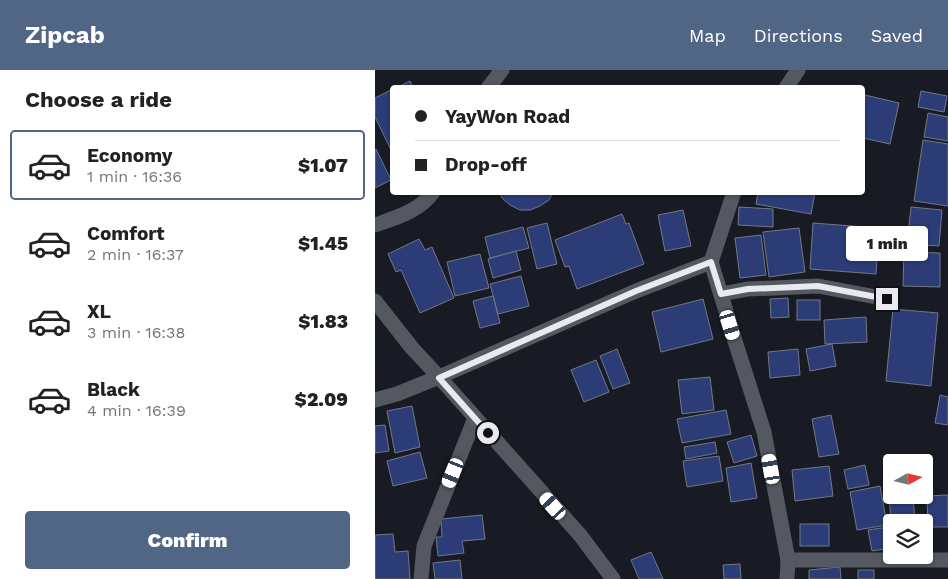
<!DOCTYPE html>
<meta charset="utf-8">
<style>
:root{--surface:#fff;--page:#f6f6f6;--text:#222;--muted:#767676;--line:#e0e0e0;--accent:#506684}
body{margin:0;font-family:"Work Sans",sans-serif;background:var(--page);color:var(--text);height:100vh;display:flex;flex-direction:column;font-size:19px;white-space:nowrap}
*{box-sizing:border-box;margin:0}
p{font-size:16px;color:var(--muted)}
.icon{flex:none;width:28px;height:28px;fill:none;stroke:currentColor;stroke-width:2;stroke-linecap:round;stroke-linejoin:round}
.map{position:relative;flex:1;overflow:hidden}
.details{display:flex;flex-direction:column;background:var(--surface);width:375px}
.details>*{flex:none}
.hud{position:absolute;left:15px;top:15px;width:475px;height:110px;border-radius:5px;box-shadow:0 1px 4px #0004;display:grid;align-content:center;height:110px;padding:0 25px;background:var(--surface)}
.needle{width:32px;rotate:82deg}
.buttons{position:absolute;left:508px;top:384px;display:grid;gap:10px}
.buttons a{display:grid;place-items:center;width:50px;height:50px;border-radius:5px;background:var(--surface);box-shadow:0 1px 4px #0004;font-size:25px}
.end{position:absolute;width:22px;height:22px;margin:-11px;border:6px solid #e8eaf0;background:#111;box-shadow:0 0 0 2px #111}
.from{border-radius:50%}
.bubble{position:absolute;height:35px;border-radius:5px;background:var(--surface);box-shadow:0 1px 4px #0004;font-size:16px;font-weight:800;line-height:35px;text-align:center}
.car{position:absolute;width:15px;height:30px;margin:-15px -8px;border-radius:6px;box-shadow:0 0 4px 1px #0007;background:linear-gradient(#fff 24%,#345 0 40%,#fff 0 76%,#345 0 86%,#fff 0)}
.hud b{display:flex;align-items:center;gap:18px;height:48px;font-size:19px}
.hud b+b{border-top:1px solid var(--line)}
.hud i{width:12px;height:12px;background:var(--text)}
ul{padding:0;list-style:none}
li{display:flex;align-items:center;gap:15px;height:70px;margin:0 10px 8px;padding:0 15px;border:2px solid transparent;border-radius:5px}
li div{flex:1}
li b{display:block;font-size:19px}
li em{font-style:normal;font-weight:800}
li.current{border-color:var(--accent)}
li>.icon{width:45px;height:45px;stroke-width:1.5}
h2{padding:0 25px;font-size:22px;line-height:60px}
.action{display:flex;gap:10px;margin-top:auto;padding:10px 25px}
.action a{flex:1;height:58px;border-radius:5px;background:var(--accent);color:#fff;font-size:20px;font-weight:800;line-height:58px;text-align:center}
header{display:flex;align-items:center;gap:30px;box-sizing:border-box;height:70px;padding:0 25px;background:var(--accent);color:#fff}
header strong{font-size:24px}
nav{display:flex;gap:28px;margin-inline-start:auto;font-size:18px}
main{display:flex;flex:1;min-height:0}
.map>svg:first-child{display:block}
.building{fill:#2b3c77;stroke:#747882}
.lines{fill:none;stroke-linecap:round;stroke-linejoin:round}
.street{stroke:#545861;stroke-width:15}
.route{stroke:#e8eaf0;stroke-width:6}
</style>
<header>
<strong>Zipcab</strong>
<nav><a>Map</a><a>Directions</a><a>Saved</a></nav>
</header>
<main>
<section class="details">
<h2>Choose a ride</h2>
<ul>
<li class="current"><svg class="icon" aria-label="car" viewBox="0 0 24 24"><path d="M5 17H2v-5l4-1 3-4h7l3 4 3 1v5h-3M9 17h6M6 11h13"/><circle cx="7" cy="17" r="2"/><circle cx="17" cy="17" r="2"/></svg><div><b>Economy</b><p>1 min · 16:36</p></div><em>$1.07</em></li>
<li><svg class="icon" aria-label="car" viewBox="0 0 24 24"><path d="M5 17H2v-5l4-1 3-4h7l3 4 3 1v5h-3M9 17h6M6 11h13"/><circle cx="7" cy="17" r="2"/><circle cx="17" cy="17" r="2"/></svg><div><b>Comfort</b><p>2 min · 16:37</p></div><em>$1.45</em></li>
<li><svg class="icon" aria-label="car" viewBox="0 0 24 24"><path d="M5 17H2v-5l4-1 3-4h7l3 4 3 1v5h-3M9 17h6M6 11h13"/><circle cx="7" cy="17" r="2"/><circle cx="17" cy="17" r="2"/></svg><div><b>XL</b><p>3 min · 16:38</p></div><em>$1.83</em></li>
<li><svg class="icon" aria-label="car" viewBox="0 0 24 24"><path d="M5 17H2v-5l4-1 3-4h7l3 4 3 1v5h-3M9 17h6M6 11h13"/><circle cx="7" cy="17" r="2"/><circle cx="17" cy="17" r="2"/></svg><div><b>Black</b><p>4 min · 16:39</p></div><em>$2.09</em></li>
</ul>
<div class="action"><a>Confirm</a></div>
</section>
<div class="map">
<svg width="573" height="509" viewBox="0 0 573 509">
<rect width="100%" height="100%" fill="#181b23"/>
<!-- building -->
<g class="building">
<polygon points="35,11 38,18 21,18"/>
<polygon points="18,19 18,82 17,82 0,47 0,28"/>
<polygon points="546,21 572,26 569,42 543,37"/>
<polygon points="490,25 524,33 515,74 488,68 488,35"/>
<polygon points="553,43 573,47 573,71 549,67"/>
<polygon points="548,70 573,74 573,136 539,131"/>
<polygon points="1,79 16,110 0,118 0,80"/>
<polygon points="124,122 178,122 174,130 165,136 155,140 145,140 135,135 127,128"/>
<polygon points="383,122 440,122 436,144 381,134"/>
<polygon points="364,137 398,139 398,157 363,155"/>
<polygon points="536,137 567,140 564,176 532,174"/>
<polygon points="308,140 316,176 290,181 283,145"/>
<polygon points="247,144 251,154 254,153 269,194 202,219 194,196 190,197 180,170"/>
<polygon points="172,153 182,194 162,199 152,158"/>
<polygon points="438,153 504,158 501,204 435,199"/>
<polygon points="148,157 154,178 115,188 110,167"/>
<polygon points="424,158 430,202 394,207 388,162"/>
<polygon points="386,165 391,205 365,208 360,168"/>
<polygon points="44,169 50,180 57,177 79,228 45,243 26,200 21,202 13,184"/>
<polygon points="141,181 146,200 118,208 113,189"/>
<polygon points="529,182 565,183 565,217 528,216"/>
<polygon points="105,184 114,218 80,226 72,192"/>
<polygon points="146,206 154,236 123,244 115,214"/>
<polygon points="118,226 125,253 105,258 98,231"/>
<polygon points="413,228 414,247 396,248 395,229"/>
<polygon points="328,229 338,269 286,282 277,242"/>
<rect x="422" y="230" width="23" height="20"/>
<polygon points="518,239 563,243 556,316 511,311"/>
<polygon points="491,247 492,272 450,274 449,250"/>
<polygon points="457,274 461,296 435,301 431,279"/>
<polygon points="242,279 255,313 238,319 225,286"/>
<polygon points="423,279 425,305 395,308 393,282"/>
<polygon points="221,290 234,322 209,332 196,300"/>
<polygon points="335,307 339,340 307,344 303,310"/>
<polygon points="565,325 573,327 573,355 560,353"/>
<polygon points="37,336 45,377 20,383 12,341"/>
<polygon points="351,340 356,364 307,373 302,349"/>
<polygon points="456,345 464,384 444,387 437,349"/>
<polygon points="10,355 14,381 0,383 0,356"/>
<polygon points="376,365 382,386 359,393 352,372"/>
<polygon points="340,372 342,383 311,389 309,377"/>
<polygon points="45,382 52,408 18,416 12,391"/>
<polygon points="344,386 348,411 312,417 308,391"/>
<polygon points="376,393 382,428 356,432 351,398"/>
<polygon points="490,395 494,415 473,419 469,400"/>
<polygon points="454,396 458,426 420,431 417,400"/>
<polygon points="516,398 516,419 513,419 512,399"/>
<polygon points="505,416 512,455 482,460 475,422"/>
<polygon points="514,424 538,425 540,452 516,452"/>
<polygon points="573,425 573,457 553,457 552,426"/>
<polygon points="107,445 110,469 87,471 89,483 63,486 61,467 67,467 66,449"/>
<rect x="425" y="454" width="29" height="22"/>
<polygon points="513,457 516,478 497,481 493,460"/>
<polygon points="18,464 20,482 33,481 35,509 0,509 0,465"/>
<polygon points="276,482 288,509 264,509 256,490"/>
<polygon points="85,490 87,509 60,509 58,493"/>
<polygon points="365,494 366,509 349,509 348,495"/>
<polygon points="465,497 466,509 434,509 434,500"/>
<rect x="483" y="500" width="16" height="9"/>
</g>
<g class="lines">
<!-- street -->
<g class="street">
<polyline points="113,18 127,0"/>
<polyline points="411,18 423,0"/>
<polyline points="359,122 336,192 360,271 389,362 413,490 412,509"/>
<path d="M0 155C20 148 45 141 58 122"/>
<polyline points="346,224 373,219 443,216 512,229"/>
<polyline points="0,231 37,278 64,307 205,465 238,509"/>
<polyline points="0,330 22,324 64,307 261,221 336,192"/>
<polyline points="413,490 573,490"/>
<polyline points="46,509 49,476 100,348"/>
</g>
</g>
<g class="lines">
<!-- route -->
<polyline class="route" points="113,363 64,308 261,221 336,192 346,224 373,219 443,216 512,229"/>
</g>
</svg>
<div class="buttons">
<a><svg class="needle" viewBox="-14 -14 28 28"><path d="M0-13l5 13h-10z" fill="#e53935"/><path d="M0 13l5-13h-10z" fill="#767676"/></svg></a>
<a><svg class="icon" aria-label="layers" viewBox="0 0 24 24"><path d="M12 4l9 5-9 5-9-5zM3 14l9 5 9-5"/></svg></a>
</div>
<i class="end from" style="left:113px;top:363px"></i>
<i class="end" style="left:512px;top:229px"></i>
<div class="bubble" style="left:471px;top:156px;width:82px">1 min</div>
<i class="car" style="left:355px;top:255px;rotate:163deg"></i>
<i class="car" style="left:396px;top:399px;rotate:350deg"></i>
<i class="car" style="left:78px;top:403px;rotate:202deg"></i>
<i class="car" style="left:178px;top:436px;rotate:318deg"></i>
<div class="hud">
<b><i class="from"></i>YayWon Road</b>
<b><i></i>Drop-off</b>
</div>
</div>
</main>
